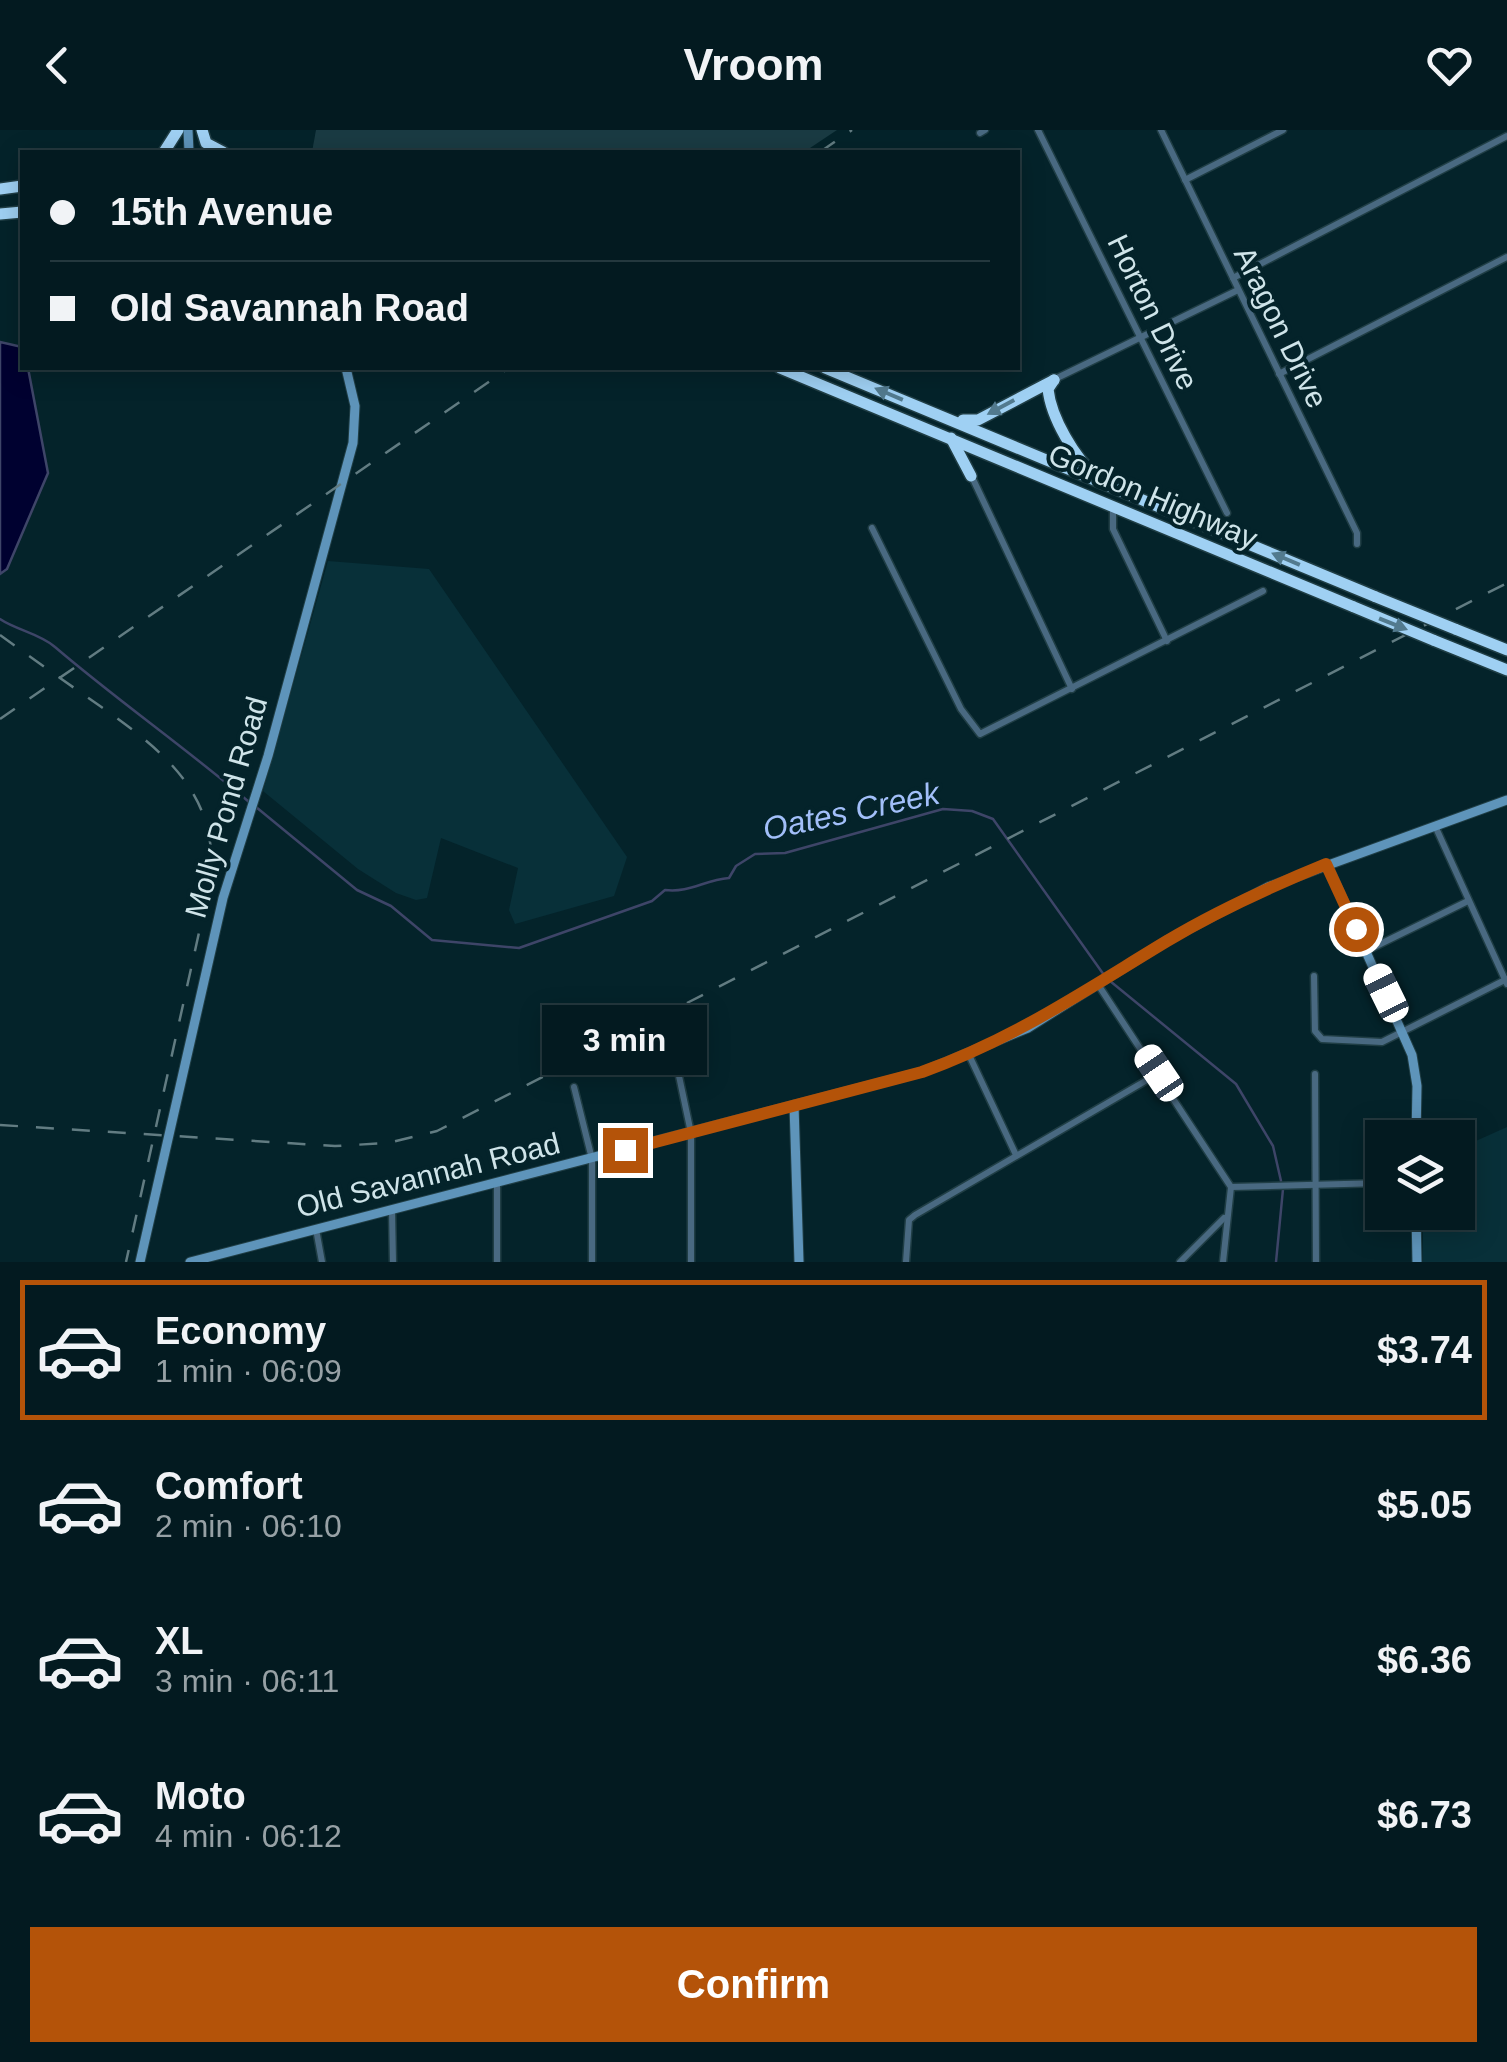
<!DOCTYPE html>
<meta charset="utf-8">
<style>
:root{--surface:#031a20;--page:#0d2329;--text:#f1f3f6;--muted:#97a1a5;--line:#24383e;--accent:#b45309}
body{margin:0;font-family:Arial,sans-serif;background:var(--page);color:var(--text);height:100vh;display:flex;flex-direction:column;font-size:38px;white-space:nowrap}
*{box-sizing:border-box;margin:0}
p{font-size:32px;color:var(--muted)}
.icon{flex:none;width:55px;height:55px;fill:none;stroke:currentColor;stroke-width:2;stroke-linecap:round;stroke-linejoin:round}
.map{position:relative;height:1132px;overflow:hidden}
.details{display:flex;flex-direction:column;background:var(--surface);flex:1}
.details>*{flex:none}
.top-card{position:absolute;left:20px;top:20px;width:1000px;height:220px;border-radius:0px;box-shadow:0 5px 25px #0003,0 0 0 2px var(--line);display:grid;align-content:center;height:220px;padding:0 30px;background:var(--surface)}
.buttons{position:absolute;left:1365px;top:990px;display:grid;gap:20px}
.buttons a{display:grid;place-items:center;width:110px;height:110px;border-radius:0px;background:var(--surface);box-shadow:0 5px 25px #0003,0 0 0 2px var(--line);font-size:50px}
.end{position:absolute;width:45px;height:45px;margin:-22px;border:12px solid #b45309;background:#fff;box-shadow:0 0 0 5px #fff}
.from{border-radius:50%}
.bubble{position:absolute;height:70px;border-radius:0px;background:var(--surface);box-shadow:0 5px 25px #0003,0 0 0 2px var(--line);font-size:32px;font-weight:700;line-height:70px;text-align:center}
.car{position:absolute;width:30px;height:60px;margin:-30px -15px;border-radius:12px;box-shadow:0 0 8px 2px #0007;background:linear-gradient(#fff 24%,#345 0 40%,#fff 0 76%,#345 0 86%,#fff 0)}
.top-card b{display:flex;align-items:center;gap:35px;height:95px;font-size:38px}
.top-card b+b{border-top:2px solid var(--line)}
.top-card i{width:25px;height:25px;background:var(--text)}
ul{padding:18px 0 0;list-style:none}
li{display:flex;align-items:center;gap:30px;height:140px;margin:0 20px 15px;padding:0 10px;border:5px solid transparent;border-radius:0px}
li div{flex:1}
li b{display:block;font-size:38px}
li em{font-style:normal;font-weight:700}
li.selected{border-color:var(--accent)}
li>.icon{width:90px;height:90px;stroke-width:1.5}
.button{display:flex;gap:20px;margin-top:auto;padding:20px 30px}
.button a{flex:1;height:115px;border-radius:0px;background:var(--accent);color:#fff;font-size:40px;font-weight:700;line-height:115px;text-align:center}
header{display:flex;justify-content:space-between;align-items:center;height:130px;padding:0 30px;background:var(--surface);font-size:45px;font-weight:700}
.map>svg:first-child{display:block}
.built{fill:#083039}
.green{fill:#1a3b43}
.water{fill:#000130;stroke:#3e4568;stroke-width:2.5}
.lines{fill:none;stroke-linecap:round;stroke-linejoin:round}
.stream{stroke:#3e4568;stroke-width:2.5}
.street-casing{stroke:#203e45;stroke-width:9}
.secondary-casing{stroke:#203e45;stroke-width:11}
.highway-casing{stroke:#203e45;stroke-width:14}
.street{stroke:#496981;stroke-width:6}
.secondary{stroke:#5e94ba;stroke-width:9}
.highway{stroke:#9fd0f3;stroke-width:11}
.rail{stroke:#627c82;stroke-width:2.5;stroke-dasharray:18 18;stroke-linecap:butt}
.highway-bridge-casing{stroke:#203e45;stroke-width:14;stroke-linecap:butt}
.highway-bridge{stroke:#9fd0f3;stroke-width:11}
.oneway{fill:#527a8e}
.route{stroke:#b45309;stroke-width:12}
.labels{text-anchor:middle;dominant-baseline:central;stroke-width:8;stroke-linejoin:round;paint-order:stroke}
.street-label{font-size:30px;fill:#cfe4e9;stroke:#04232a}
.water-label{font-size:32px;font-style:italic;fill:#a2bff9;stroke:#04232a}
</style>
<header><svg class="icon" aria-label="back" viewBox="0 0 24 24"><path d="M15 5l-7 7 7 7"/></svg>Vroom<svg class="icon" aria-label="heart" viewBox="0 0 24 24"><path d="M12 20l-8-8c-3-5 5-10 8-4 3-6 11-1 8 4z"/></svg></header>
<div class="map">
<svg width="1507" height="1132" viewBox="0 0 1507 1132">
<rect width="100%" height="100%" fill="#04232a"/>
<!-- built -->
<g class="built">
<polygon points="328,431 429,439 627,727 614,766 515,794 509,780 518,738 441,708 427,768 416,770 396,763 358,739 263,661"/>
<polygon points="1507,997 1507,1132 1423,1132 1423,1083 1458,1082 1458,1019"/>
</g>
<!-- green -->
<polygon class="green" points="316,0 837,0 804,22 312,22"/>
<!-- water -->
<polygon class="water" points="0,212 22,217 22,238 28,238 48,343 7,439 0,444"/>
<g class="lines">
<!-- stream -->
<g class="stream">
<path d="M0 489C16 500 41 504 55 517 118 571 186 618 249 672"/>
<path d="M256 677 357 760 391 776 432 810 519 818 652 771 665 760C690 763 704 750 729 748L736 736 755 724 785 723 943 679 972 681 993 689 1104 845"/>
<polyline points="1110,851 1236,954 1273,1016 1281,1051"/>
<polyline points="1276,1132 1283,1059"/>
</g>
<defs>
<g id="street">
<polyline points="1038,0 1227,383"/>
<polyline points="1161,0 1357,403 1357,414"/>
<polyline points="980,3 985,0"/>
<polyline points="1185,50 1283,0"/>
<polyline points="1233,148 1507,6"/>
<polyline points="1279,244 1507,127"/>
<polyline points="1055,249 1238,160"/>
<polyline points="972,347 1072,559"/>
<polyline points="1113,378 1113,399 1167,511"/>
<polyline points="872,398 961,579 980,604 1263,461"/>
<polyline points="1436,698 1507,854"/>
<polyline points="1366,821 1468,771"/>
<polyline points="1314,846 1315,901 1322,909 1382,912 1507,849"/>
<polyline points="1099,856 1231,1057 1223,1132"/>
<polyline points="969,925 1016,1025"/>
<polyline points="675,927 691,1003 691,1132"/>
<polyline points="1315,944 1316,1132"/>
<polyline points="574,957 592,1029 592,1132"/>
<polyline points="497,1054 497,1132"/>
<polyline points="1231,1057 1382,1053"/>
<polyline points="392,1081 393,1132"/>
<polyline points="316,1099 322,1132"/>
<polyline points="906,1132 909,1090 915,1085 1159,943"/>
<polyline points="1180,1132 1224,1088"/>
</g>
<g id="secondary">
<polyline points="188,0 189,22"/>
<polyline points="1327,734 1412,925 1417,956 1416,1008"/>
<polyline points="794,975 799,1132"/>
<polyline points="1416,1082 1417,1132"/>
<polyline points="140,1132 223,768 268,626 353,313 355,276 346,238"/>
<polyline points="190,1132 922,942 1028,898 1168,810 1268,757 1507,670"/>
</g>
<g id="highway">
<polyline points="202,0 206,13 223,22"/>
<polyline points="164,22 178,0"/>
<polyline points="0,59 22,56"/>
<polyline points="0,84 22,82"/>
<polyline points="780,238 1354,477"/>
<polyline points="825,238 1376,467"/>
<path d="M1054 250 1048 259C1051 288 1075 328 1096 346"/>
<polyline points="963,290 978,290 1054,250"/>
<polyline points="951,308 971,346"/>
<polyline points="1455,499 1507,520"/>
<polyline points="1433,510 1507,540"/>
</g>
</defs>
<!-- street casing -->
<use href="#street" class="street-casing"/>
<!-- secondary casing -->
<use href="#secondary" class="secondary-casing"/>
<!-- highway casing -->
<use href="#highway" class="highway-casing"/>
<!-- street -->
<use href="#street" class="street"/>
<!-- secondary -->
<use href="#secondary" class="secondary"/>
<!-- highway -->
<use href="#highway" class="highway"/>
<!-- rail -->
<g class="rail">
<polyline points="820,22 852,0"/>
<path d="M0 505C33 529 67 553 100 576 165 622 221 666 210 753L126 1132"/>
<polyline points="0,589 509,238"/>
<polyline points="0,995 335,1016 388,1013 437,1001 1507,453"/>
</g>
<defs>
<g id="highway-bridge">
<polyline points="1376,467 1455,499"/>
<polyline points="1354,477 1433,510"/>
</g>
</defs>
<!-- highway-bridge casing -->
<use href="#highway-bridge" class="highway-bridge-casing"/>
<!-- highway-bridge -->
<use href="#highway-bridge" class="highway-bridge"/>
</g>
<!-- one-way arrows -->
<defs><path id="oneway-solid" d="M-6-.8H1V-3.2L6.5 0L1 3.2V.8H-6Z" transform="scale(2.5)"/></defs>
<g class="oneway">
<use href="#oneway-solid" transform="translate(889 264) rotate(-157)"/>
<use href="#oneway-solid" transform="translate(1001 277) rotate(152)"/>
<use href="#oneway-solid" transform="translate(1286 429) rotate(-157)"/>
<use href="#oneway-solid" transform="translate(1393 494) rotate(22)"/>
</g>
<g class="lines">
<!-- route -->
<path class="route" d="M625 1020 922 942C1014 909 1084 861 1167 811 1217 781 1272 756 1326 734L1356 799"/>
</g>
<g class="labels">
<!-- street labels -->
<g class="street-label">
<text transform="translate(1153 182) rotate(64)">Horton Drive</text>
<text transform="translate(1281 197) rotate(64)">Aragon Drive</text>
<text transform="translate(1153 366) rotate(23)">Gordon Highway</text>
<text transform="translate(226 677) rotate(-74)">Molly Pond Road</text>
<text transform="translate(428 1045) rotate(-14)">Old Savannah Road</text>
</g>
<!-- water labels -->
<g class="water-label">
<text transform="translate(851 681) rotate(-12)">Oates Creek</text>
</g>
</g>
</svg>
<div class="buttons">
<a><svg class="icon" aria-label="layers" viewBox="0 0 24 24"><path d="M12 4l9 5-9 5-9-5zM3 14l9 5 9-5"/></svg></a>
</div>
<i class="end from" style="left:1356px;top:799px"></i>
<i class="end" style="left:625px;top:1020px"></i>
<div class="bubble" style="left:542px;top:875px;width:165px">3 min</div>
<i class="car" style="left:1386px;top:863px;rotate:334deg"></i>
<i class="car" style="left:1159px;top:943px;rotate:326deg"></i>
<div class="top-card">
<b><i class="from"></i>15th Avenue</b>
<b><i></i>Old Savannah Road</b>
</div>
</div>
<section class="details">
<ul>
<li class="selected"><svg class="icon" aria-label="car" viewBox="0 0 24 24"><path d="M5 17H2v-5l4-1 3-4h7l3 4 3 1v5h-3M9 17h6M6 11h13"/><circle cx="7" cy="17" r="2"/><circle cx="17" cy="17" r="2"/></svg><div><b>Economy</b><p>1 min · 06:09</p></div><em>$3.74</em></li>
<li><svg class="icon" aria-label="car" viewBox="0 0 24 24"><path d="M5 17H2v-5l4-1 3-4h7l3 4 3 1v5h-3M9 17h6M6 11h13"/><circle cx="7" cy="17" r="2"/><circle cx="17" cy="17" r="2"/></svg><div><b>Comfort</b><p>2 min · 06:10</p></div><em>$5.05</em></li>
<li><svg class="icon" aria-label="car" viewBox="0 0 24 24"><path d="M5 17H2v-5l4-1 3-4h7l3 4 3 1v5h-3M9 17h6M6 11h13"/><circle cx="7" cy="17" r="2"/><circle cx="17" cy="17" r="2"/></svg><div><b>XL</b><p>3 min · 06:11</p></div><em>$6.36</em></li>
<li><svg class="icon" aria-label="car" viewBox="0 0 24 24"><path d="M5 17H2v-5l4-1 3-4h7l3 4 3 1v5h-3M9 17h6M6 11h13"/><circle cx="7" cy="17" r="2"/><circle cx="17" cy="17" r="2"/></svg><div><b>Moto</b><p>4 min · 06:12</p></div><em>$6.73</em></li>
</ul>
<div class="button"><a>Confirm</a></div>
</section>
